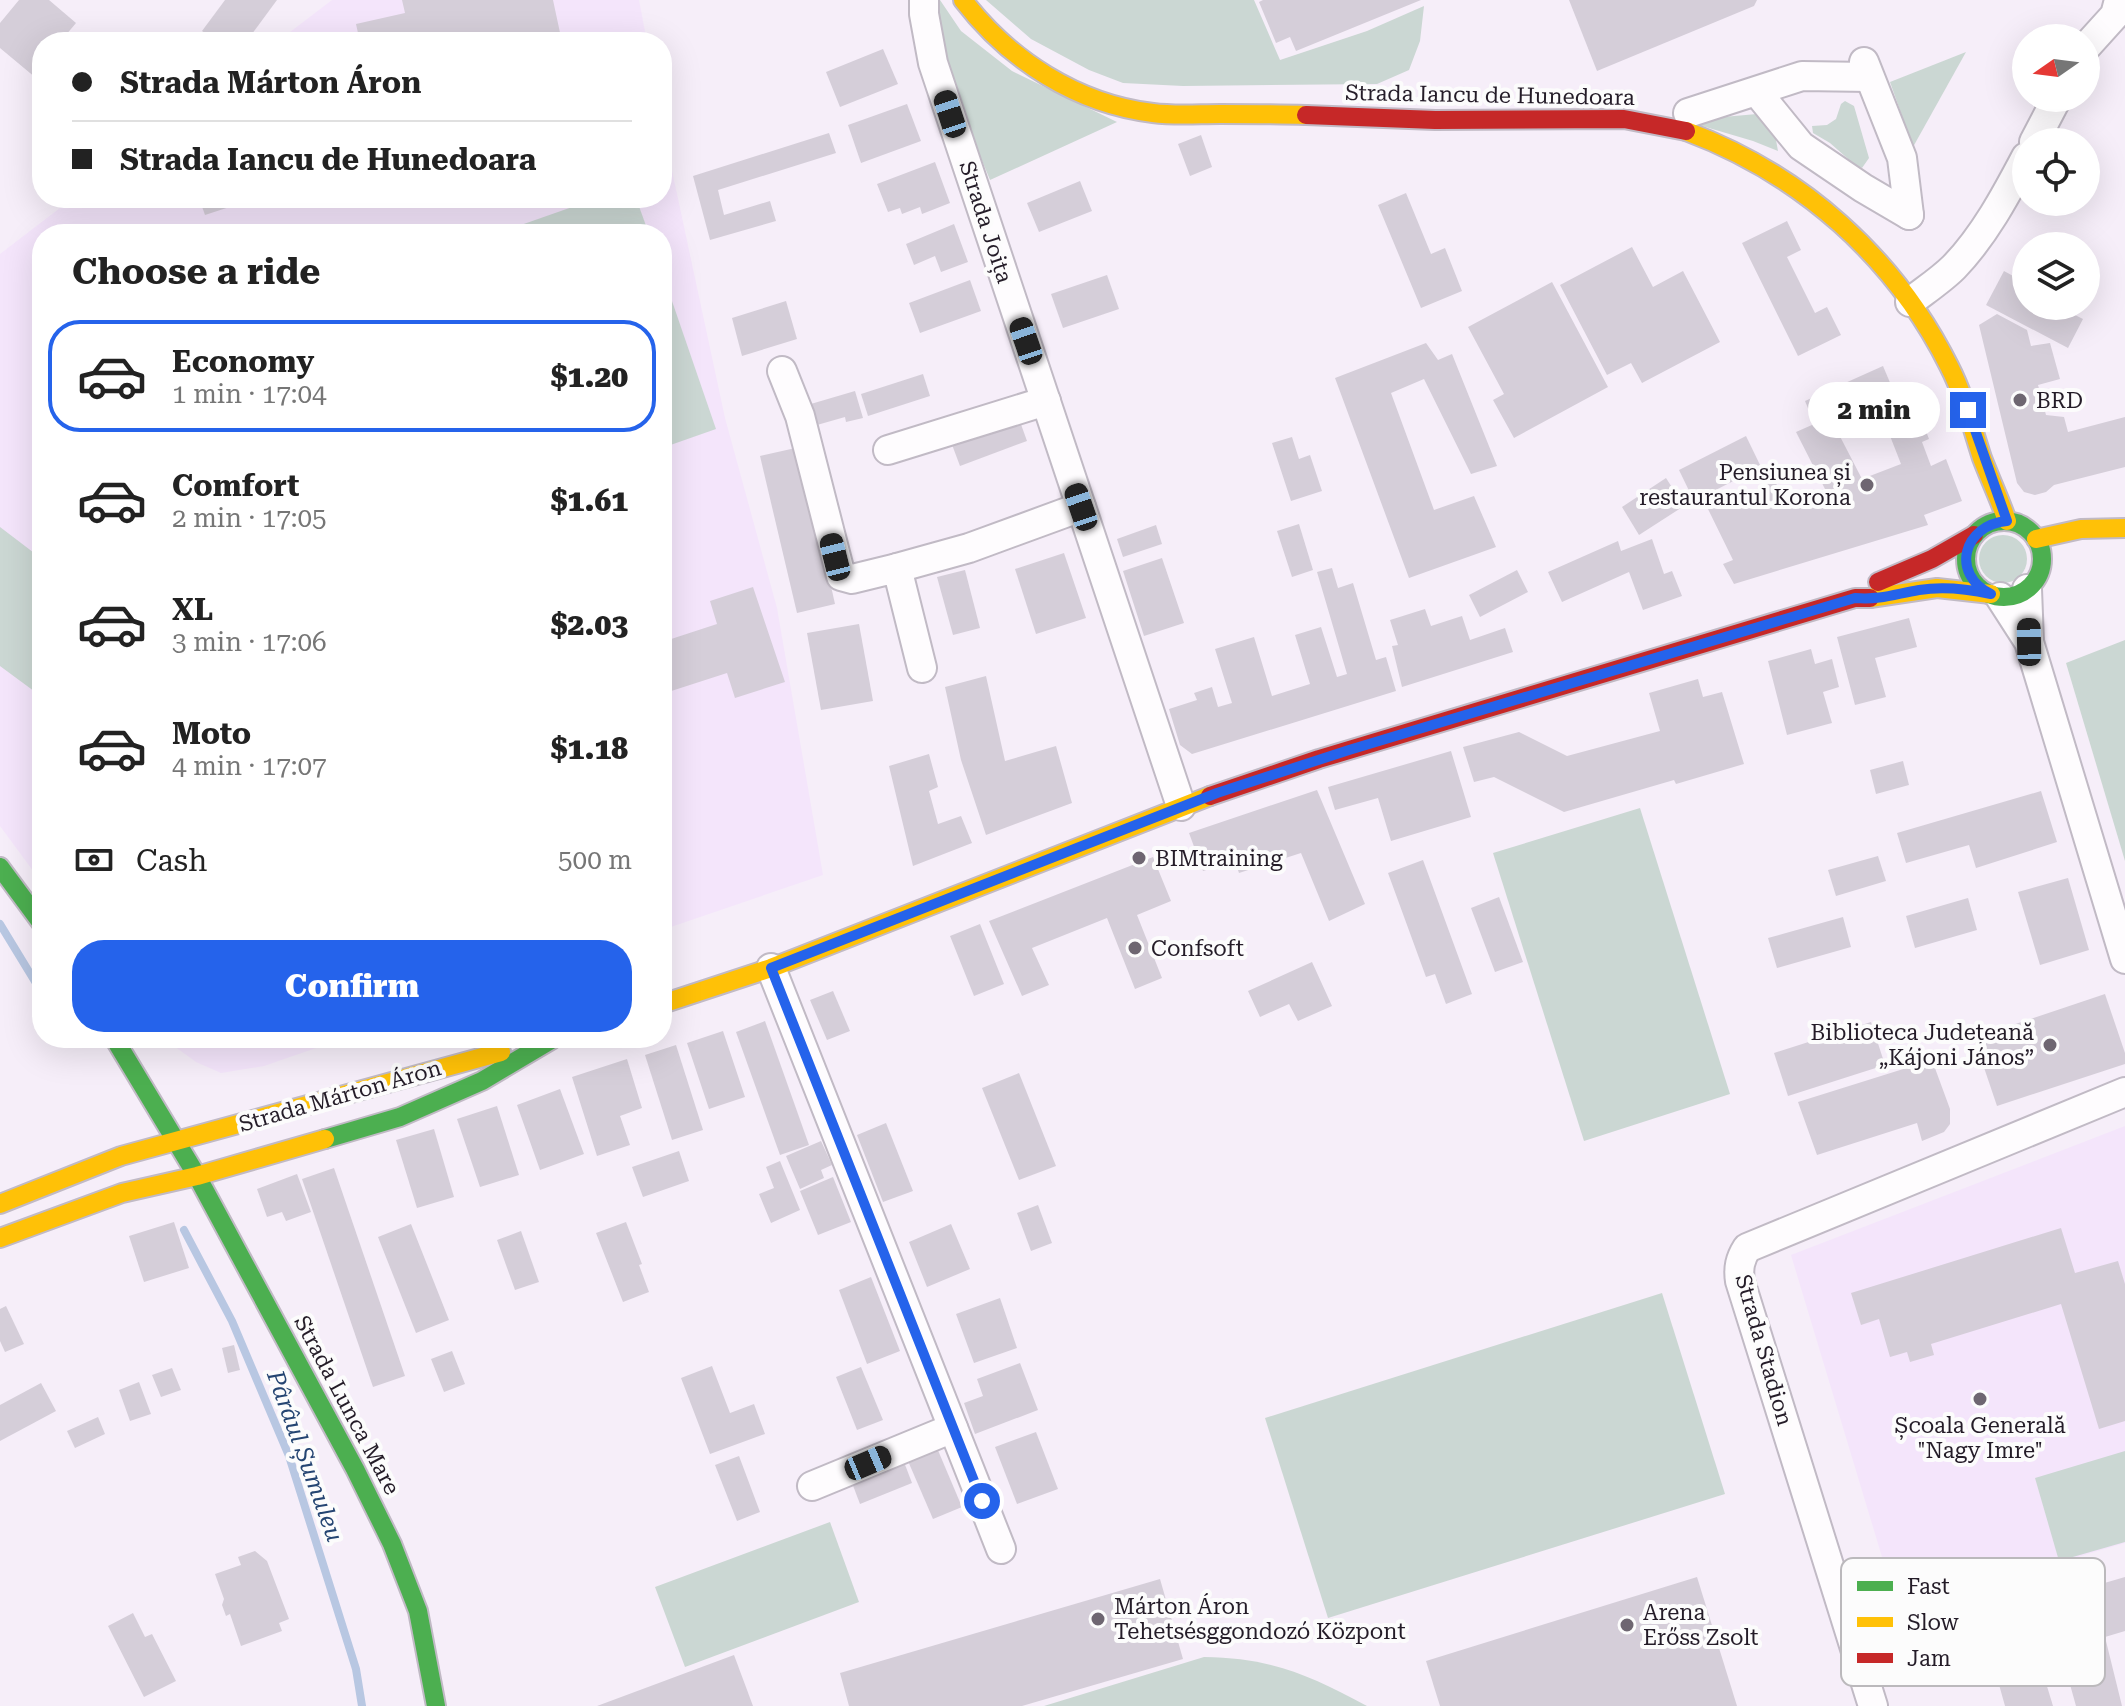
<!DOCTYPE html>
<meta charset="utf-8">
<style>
:root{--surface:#fff;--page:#f2f2f2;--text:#222;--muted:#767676;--line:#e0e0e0;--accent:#2563eb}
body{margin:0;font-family:"Roboto Serif",serif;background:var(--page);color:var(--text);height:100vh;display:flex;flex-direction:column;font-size:30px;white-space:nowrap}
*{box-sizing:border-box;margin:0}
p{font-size:26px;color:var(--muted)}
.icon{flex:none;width:44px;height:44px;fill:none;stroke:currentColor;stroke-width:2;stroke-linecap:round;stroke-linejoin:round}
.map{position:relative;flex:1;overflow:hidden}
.sheet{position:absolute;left:32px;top:224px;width:640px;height:824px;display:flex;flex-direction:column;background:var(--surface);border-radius:32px;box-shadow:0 8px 32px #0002}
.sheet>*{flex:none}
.hud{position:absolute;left:32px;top:32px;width:640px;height:176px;border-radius:32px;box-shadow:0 8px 32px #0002;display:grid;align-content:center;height:176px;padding:0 40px;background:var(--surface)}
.needle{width:52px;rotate:256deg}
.controls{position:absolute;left:2012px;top:24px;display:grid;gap:16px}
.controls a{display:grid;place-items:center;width:88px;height:88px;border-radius:50%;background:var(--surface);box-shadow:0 8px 32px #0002;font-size:40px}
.end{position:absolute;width:36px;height:36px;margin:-18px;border:10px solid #2563eb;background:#fff;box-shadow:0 0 0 4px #fff}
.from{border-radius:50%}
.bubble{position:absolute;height:56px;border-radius:28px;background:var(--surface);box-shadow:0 8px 32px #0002;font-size:26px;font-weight:800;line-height:56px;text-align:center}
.car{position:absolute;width:24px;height:48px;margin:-24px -12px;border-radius:10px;box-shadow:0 0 6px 2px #0007;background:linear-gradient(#222 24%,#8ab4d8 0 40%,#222 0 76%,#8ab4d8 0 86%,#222 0)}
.hud b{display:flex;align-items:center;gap:28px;height:76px;font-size:30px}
.hud b+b{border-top:2px solid var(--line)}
.hud i{width:20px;height:20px;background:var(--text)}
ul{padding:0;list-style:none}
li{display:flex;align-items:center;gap:24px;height:112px;margin:0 16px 12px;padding:0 24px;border:4px solid transparent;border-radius:32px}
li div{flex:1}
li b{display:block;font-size:30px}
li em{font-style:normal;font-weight:800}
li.current{border-color:var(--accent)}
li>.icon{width:72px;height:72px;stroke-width:1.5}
h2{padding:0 40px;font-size:36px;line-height:96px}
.pay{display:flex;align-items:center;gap:20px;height:88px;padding:0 40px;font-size:30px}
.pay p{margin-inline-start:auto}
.action{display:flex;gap:16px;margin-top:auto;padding:16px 40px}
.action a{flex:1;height:92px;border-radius:32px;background:var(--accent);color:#fff;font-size:32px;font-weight:800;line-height:92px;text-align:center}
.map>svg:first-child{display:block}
.built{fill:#f4e5fb}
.green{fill:#cbd7d3}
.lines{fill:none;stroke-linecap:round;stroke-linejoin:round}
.stream{stroke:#b8c7e2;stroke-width:8}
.building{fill:#d5ced9}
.street-casing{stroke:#c1bac5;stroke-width:32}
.fast-casing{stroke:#c1bac5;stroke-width:22}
.slow-casing{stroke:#c1bac5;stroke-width:22}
.jam-casing{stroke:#c1bac5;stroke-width:22}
.street{stroke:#fefcfe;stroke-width:28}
.fast{stroke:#4caf50;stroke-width:18}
.slow{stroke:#ffc107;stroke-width:18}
.jam{stroke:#c62828;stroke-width:18}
.route{stroke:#2563eb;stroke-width:10}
.poi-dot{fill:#6e6671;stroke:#fcfcfc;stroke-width:3}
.labels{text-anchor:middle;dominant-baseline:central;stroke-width:8;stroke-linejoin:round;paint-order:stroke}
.street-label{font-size:22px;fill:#241c28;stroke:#fcfcfc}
.poi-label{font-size:22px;fill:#241c28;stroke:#fcfcfc;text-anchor:start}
.water-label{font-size:24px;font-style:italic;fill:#254572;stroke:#fcfcfc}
.key{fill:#fcfcfc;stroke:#bbb9bc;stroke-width:2}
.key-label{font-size:22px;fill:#241c28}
</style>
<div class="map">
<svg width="2125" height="1706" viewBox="0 0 2125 1706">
<rect width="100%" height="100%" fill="#f6eef9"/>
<!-- built -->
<g class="built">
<polygon points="332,0 639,0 647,42 277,42"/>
<polygon points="662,124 725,418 777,608 823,875 662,930 662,234 42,234 42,883 0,826 0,254 73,198 662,198"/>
<polygon points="163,1038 345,1038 264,1066 221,1073 196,1062"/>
<polygon points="2125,1126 2125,1543 1898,1610 1791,1255"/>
</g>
<!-- green -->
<g class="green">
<path d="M937 0H940L961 31 1012 71 1117 122 990 180C968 124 934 62 937 0Z"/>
<polygon points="986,0 1254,0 1280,60 1367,31 1424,6 1420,41 1409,70 1377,84 1183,86 1123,83 1089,70 1031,39"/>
<polygon points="1966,52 1913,147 1890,82"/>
<polygon points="1845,101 1854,106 1869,158 1862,168 1855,165 1830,143 1813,133 1812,126 1827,125 1836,119 1841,104"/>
<polygon points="1757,114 1774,129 1778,151 1753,141 1692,123 1723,117"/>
<polygon points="598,198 636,198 649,234 495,234"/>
<polygon points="662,272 716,429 662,448"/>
<polygon points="0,527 42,559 42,697 0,666"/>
<circle cx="2003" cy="559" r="24"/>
<polygon points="2125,640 2125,861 2066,663"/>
<polygon points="1640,808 1730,1094 1584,1141 1493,853"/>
<polygon points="1662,1293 1725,1494 1328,1618 1265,1418"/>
<polygon points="2125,1451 2125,1542 2059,1561 2035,1478"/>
<polygon points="830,1522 859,1602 685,1667 655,1587"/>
<path d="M1204 1657C1272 1658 1309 1675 1367 1706H1044Z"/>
</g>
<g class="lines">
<!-- stream -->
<g class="stream">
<polyline points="0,924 42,993"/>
<polyline points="184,1230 232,1321 289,1456 356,1669 362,1706"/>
</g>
</g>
<!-- building -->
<g class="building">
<polygon points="19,0 49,0 76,23 60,42 42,42 42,83 0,48 0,23"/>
<polygon points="225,0 277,0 246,42 217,42 202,31"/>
<polygon points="402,0 553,0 562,42 360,42 356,24 405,13"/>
<polygon points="1263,0 1421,0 1296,51 1290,37 1276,43 1259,2"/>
<polygon points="1569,0 1757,0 1754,6 1597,71"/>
<polygon points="883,49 898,84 840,107 826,72"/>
<polygon points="907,104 921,141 861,163 848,125"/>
<polygon points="829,133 836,153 718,190 724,215 770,201 776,221 710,240 693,176"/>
<polygon points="1201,135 1212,167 1190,176 1178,144"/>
<polygon points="935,162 950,203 922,214 920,207 902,214 900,208 888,212 877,184"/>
<polygon points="1080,181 1092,211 1039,232 1027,203"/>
<polygon points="1406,193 1431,254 1445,248 1462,291 1421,308 1378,205"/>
<polygon points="199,198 254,198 254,199 205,215"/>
<polygon points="1787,221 1801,250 1787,257 1815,313 1827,307 1841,335 1798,356 1742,243"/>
<polygon points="954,224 968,262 941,272 935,256 914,265 906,244"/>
<polygon points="1632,247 1653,287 1683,271 1720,342 1642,383 1631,363 1607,375 1560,285"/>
<polygon points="2004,271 2026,283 2026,306 2069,306 2067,311 2083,319 2068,348 1986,305"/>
<polygon points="1107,275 1119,309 1063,328 1051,294"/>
<polygon points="970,280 981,311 920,333 909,303"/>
<polygon points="1552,282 1608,387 1514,438 1493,400 1504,394 1468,327"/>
<polygon points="786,301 797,339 742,356 732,318"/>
<polygon points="1997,314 2027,330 2031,346 2050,343 2060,379 2038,385 2046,415 2064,417 2068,432 2125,417 2125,467 2054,485 2046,492 2035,495 2024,492 2017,483 1979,325"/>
<polygon points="1426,343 1438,360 1452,354 1497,466 1471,474 1424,379 1391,393 1434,510 1474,496 1496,547 1409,578 1335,378"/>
<polygon points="1883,366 1891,385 1813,420 1805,401"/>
<polygon points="923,374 930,396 868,416 861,394"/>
<polygon points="855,391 863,418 846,422 845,417 810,427 804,406"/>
<polygon points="1916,405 1929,439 1922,442 1931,466 1946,459 1962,501 1924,515 1928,525 1734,584 1723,564 1733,560 1707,507 1733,495 1735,499 1775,481 1786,505 1826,491 1796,432 1830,417 1862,479 1901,464 1883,418"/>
<polygon points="1018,416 1027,441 960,466 951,442"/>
<polygon points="1746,436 1761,467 1694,501 1679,470"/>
<polygon points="1292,437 1299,459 1310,455 1322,491 1291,501 1272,443"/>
<polygon points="800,447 835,604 797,613 760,456"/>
<polygon points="1666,478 1684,506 1639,535 1622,507"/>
<polygon points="1299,524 1313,570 1292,577 1277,531"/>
<polygon points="1156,525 1162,544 1123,557 1117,539"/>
<polygon points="1652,539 1664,574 1672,571 1682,596 1643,610 1629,572 1562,602 1548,572 1618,541 1621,551"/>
<polygon points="1064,553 1086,618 1036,634 1015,569"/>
<polygon points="1162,558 1184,623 1144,636 1123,571"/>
<polygon points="1332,568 1338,588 1353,583 1376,660 1386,657 1396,691 1192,754 1180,745 1169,709 1197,700 1194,693 1212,687 1218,707 1232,703 1215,649 1254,637 1272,696 1310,684 1295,635 1321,627 1337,677 1347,674 1317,572"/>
<polygon points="965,570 980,628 953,635 937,577"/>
<polygon points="1517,570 1528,592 1480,617 1469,595"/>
<polygon points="753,587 785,682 735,698 727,673 662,694 662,642 717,624 710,601"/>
<polygon points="1425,609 1431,626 1462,616 1470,640 1505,628 1513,652 1402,687 1392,646 1398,645 1390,620"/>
<polygon points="1909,618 1917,647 1875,658 1886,697 1855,705 1837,637"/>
<polygon points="859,624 873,701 821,710 807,633"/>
<polygon points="1811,649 1815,664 1832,659 1839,687 1823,692 1832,723 1787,735 1768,661"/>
<polygon points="986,676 1005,761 1056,746 1072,803 986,835 961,760 945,687"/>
<polygon points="1698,679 1703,697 1722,692 1744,764 1676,784 1674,780 1564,812 1494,777 1474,782 1463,747 1519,732 1567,756 1660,731 1649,693"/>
<polygon points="1451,751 1471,817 1391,841 1378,798 1335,810 1328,787"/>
<polygon points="929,754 938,787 929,791 938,824 961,816 972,843 913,866 889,766"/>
<polygon points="1903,761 1909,785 1876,794 1870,770"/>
<polygon points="1317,790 1365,904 1329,921 1301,853 1239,873 1235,861 1203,871 1189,833"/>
<polygon points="2041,791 2057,842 1976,868 1969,845 1906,863 1897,833"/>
<polygon points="1878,856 1886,881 1836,896 1828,870"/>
<polygon points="1153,857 1171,901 1137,915 1162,978 1135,989 1107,918 1032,948 1049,985 1022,996 989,921"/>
<polygon points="1423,860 1472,994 1446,1004 1435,974 1426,977 1388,873"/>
<polygon points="2068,878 2089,950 2040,965 2018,892"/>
<polygon points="1499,897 1523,962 1495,972 1471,908"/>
<polygon points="1968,898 1977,930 1915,948 1906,916"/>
<polygon points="1843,917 1851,947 1777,968 1768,938"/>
<polygon points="980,924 1004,984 974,996 950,936"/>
<polygon points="1312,962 1332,1006 1298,1021 1289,1004 1260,1017 1248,991"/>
<polygon points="833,991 850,1031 827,1040 810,1000"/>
<polygon points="2105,994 2125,1053 2125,1064 1997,1106 1974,1038"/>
<polygon points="765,1021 809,1145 780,1155 736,1032"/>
<polygon points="1871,1022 1885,1065 1788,1096 1774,1053"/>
<polygon points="723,1031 745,1097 709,1109 687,1043"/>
<polygon points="676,1045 703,1130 672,1140 645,1055"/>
<polygon points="627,1059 642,1108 620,1116 630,1145 597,1156 572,1077"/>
<polygon points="1932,1060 1950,1109 1950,1124 1944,1132 1922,1141 1917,1123 1817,1155 1798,1102"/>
<polygon points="1019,1073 1056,1166 1019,1180 982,1088"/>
<polygon points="560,1089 584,1154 540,1170 517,1105"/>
<polygon points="497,1106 519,1175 480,1187 457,1119"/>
<polygon points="886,1123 913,1191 883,1202 857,1135"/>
<polygon points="434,1129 454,1197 417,1208 396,1140"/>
<polygon points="821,1141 832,1165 821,1170 824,1178 800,1189 786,1156"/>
<polygon points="679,1151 689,1181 643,1197 632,1167"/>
<polygon points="780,1161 800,1210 771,1223 759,1194 774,1188 766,1167"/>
<polygon points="334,1168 405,1376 373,1387 302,1179"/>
<polygon points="297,1174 311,1212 286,1221 282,1212 267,1217 257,1189"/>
<polygon points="833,1177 851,1222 818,1235 800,1191"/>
<polygon points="1038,1205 1052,1243 1031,1251 1017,1213"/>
<polygon points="174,1222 189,1268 144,1282 129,1236"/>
<polygon points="626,1222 642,1264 639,1265 649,1292 623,1302 596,1233"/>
<polygon points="411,1224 449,1320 416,1333 378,1237"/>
<polygon points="951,1224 970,1269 927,1287 909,1242"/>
<polygon points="2061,1228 2075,1273 2118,1261 2125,1284 2125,1421 2099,1429 2061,1304 1931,1344 1934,1355 1910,1362 1907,1352 1890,1357 1879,1319 1861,1325 1851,1293"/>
<polygon points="521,1231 539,1282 515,1290 497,1240"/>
<polygon points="871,1277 900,1351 867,1364 839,1290"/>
<polygon points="1000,1298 1017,1348 974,1363 956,1314"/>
<polygon points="6,1306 24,1344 5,1352 0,1341 0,1309"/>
<polygon points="234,1345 240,1370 228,1373 222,1348"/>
<polygon points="452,1351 465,1384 444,1392 431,1359"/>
<polygon points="1020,1363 1038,1410 975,1434 964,1403 983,1396 977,1379"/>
<polygon points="712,1366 730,1413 754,1404 765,1434 710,1454 681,1378"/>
<polygon points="861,1367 883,1420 857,1430 836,1377"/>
<polygon points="172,1368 181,1390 161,1397 152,1375"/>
<polygon points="139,1382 151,1414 130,1421 119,1390"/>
<polygon points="41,1383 56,1411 0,1441 0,1405"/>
<polygon points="98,1417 105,1434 75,1448 67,1431"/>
<polygon points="1036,1432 1058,1489 1017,1504 995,1447"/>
<polygon points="937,1448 962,1507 933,1519 908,1461"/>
<polygon points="739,1456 760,1512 737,1521 715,1465"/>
<polygon points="904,1462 912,1483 860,1504 852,1483"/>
<polygon points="255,1551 267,1561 289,1619 279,1623 282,1631 241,1646 230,1614 226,1616 222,1605 224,1599 215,1574 241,1565 238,1557"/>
<polygon points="1697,1577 1737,1706 1440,1706 1426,1661"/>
<polygon points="2125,1577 2125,1631 2105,1637 2122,1706 2076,1706 2059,1645 2048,1648 2036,1603"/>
<polygon points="1160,1579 1183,1659 1022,1706 849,1706 840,1673"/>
<polygon points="133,1613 145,1637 152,1634 176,1681 144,1697 108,1626"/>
<polygon points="734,1655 753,1706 597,1706"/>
<polygon points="2039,1660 2053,1706 2005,1706 1996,1674"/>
</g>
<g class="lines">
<defs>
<g id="street">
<polyline points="924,0 924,14 933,63 1181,806"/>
<polyline points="2086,47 2115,15 2119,0"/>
<polyline points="1864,62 1902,158 1909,215"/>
<polyline points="1757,92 1801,146 1863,188 1909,215"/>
<polyline points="1688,113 1802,76 1869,77"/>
<polyline points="2034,142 2057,98"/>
<path d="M1910 302C1924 291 1941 280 1954 267 1984 236 2006 195 2026 157"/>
<polyline points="782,371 800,416 841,576 852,579 897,568 922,668"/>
<polyline points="888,450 1046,401"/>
<polyline points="897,568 969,548 1081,507"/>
<polyline points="2027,589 2029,641"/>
<polyline points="2000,597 2029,642 2125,959"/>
<polyline points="771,968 1001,1549"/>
<polyline points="812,1486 953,1428"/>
<path d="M1873 1706 1740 1281C1738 1268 1740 1259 1747 1248L2125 1092"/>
</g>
<g id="fast">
<circle cx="2004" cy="559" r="38"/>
<polyline points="0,867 42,924"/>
<polyline points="114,1038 197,1176 355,1469 392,1544 418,1611 436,1706"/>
<polyline points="325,1139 400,1117 482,1081 551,1040"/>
</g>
<g id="slow">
<path d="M963 0C1009 60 1077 104 1153 113 1175 116 1198 114 1220 114 1249 114 1278 114 1306 115"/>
<path d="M1686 131C1801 174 1894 256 1949 366 1964 395 1972 427 1982 458 1990 479 2000 500 2007 521"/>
<polyline points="2036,539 2081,529 2125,528"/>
<polyline points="1870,598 1937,588 1991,594"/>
<polyline points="662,1004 771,968 1210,796"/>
<polyline points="0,1204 121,1156 501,1052"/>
<polyline points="0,1238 122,1193 197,1176 325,1139"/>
</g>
<g id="jam">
<polyline points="1306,115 1435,120 1624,119 1686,131"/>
<polyline points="1878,582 1932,559 1974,535"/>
<polyline points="1210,796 1319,759 1855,598 1870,598"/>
</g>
</defs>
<!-- street casing -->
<use href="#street" class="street-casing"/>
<!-- fast casing -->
<use href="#fast" class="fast-casing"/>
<!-- slow casing -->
<use href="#slow" class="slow-casing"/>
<!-- jam casing -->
<use href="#jam" class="jam-casing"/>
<!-- street -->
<use href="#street" class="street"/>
<!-- fast -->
<use href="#fast" class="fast"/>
<!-- slow -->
<use href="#slow" class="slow"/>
<!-- jam -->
<use href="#jam" class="jam"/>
</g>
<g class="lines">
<!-- route -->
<path class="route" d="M982 1501 771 968 1217 793 1349 750 1855 598C1881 600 1895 594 1919 590 1943 586 1968 589 1991 594 1950 574 1963 525 2007 521L1968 410"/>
</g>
<!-- markers -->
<g class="poi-dot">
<circle cx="2020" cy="400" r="8"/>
<circle cx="1867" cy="485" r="8"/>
<circle cx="1139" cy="858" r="8"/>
<circle cx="1135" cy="948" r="8"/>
<circle cx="2050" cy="1045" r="8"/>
<circle cx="1980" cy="1399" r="8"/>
<circle cx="1098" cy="1619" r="8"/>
<circle cx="1627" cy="1625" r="8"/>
</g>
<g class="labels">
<!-- street labels -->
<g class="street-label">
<text transform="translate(1490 95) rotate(1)">Strada Iancu de Hunedoara</text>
<text transform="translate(986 222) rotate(72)">Strada Joița</text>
<text transform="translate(340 1096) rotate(-16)">Strada Márton Áron</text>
<text transform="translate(1764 1350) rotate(74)">Strada Stadion</text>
<text transform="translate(347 1405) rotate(62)">Strada Lunca Mare</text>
</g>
<!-- poi labels -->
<g class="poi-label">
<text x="2036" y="400">BRD</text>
<text x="1851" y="472" text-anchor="end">Pensiunea și<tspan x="1851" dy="25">restaurantul Korona</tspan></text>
<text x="1155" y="858">BIMtraining</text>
<text x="1151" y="948">Confsoft</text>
<text x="2034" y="1032" text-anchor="end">Biblioteca Județeană<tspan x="2034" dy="25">„Kájoni János”</tspan></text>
<text x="1980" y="1425" text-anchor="middle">Școala Generală<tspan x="1980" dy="25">"Nagy Imre"</tspan></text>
<text x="1114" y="1606">Márton Áron<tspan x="1114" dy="25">Tehetsésggondozó Központ</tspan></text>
<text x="1643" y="1612">Arena<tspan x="1643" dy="25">Erőss Zsolt</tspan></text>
</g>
<!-- water labels -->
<g class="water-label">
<text transform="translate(305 1456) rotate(70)">Pârâul Șumuleu</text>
</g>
</g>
<!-- legend -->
<rect x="1841" y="1558" width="264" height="128" rx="12" class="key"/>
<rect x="1857" y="1581" width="36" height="10" fill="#4caf50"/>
<rect x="1857" y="1617" width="36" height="10" fill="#ffc107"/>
<rect x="1857" y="1653" width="36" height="10" fill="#c62828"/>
<g class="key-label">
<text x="1907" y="1594">Fast</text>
<text x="1907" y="1630">Slow</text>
<text x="1907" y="1666">Jam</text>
</g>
</svg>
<div class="controls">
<a><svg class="needle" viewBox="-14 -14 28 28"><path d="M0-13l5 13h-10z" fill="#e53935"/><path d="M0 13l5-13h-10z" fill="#767676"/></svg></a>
<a><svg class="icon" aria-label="locate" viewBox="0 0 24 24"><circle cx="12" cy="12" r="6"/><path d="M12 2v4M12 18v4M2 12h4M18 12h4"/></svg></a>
<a><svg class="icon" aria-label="layers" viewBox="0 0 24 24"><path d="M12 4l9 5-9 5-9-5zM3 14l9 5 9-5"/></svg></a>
</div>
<i class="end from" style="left:982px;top:1501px"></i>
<i class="end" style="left:1968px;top:410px"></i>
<div class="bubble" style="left:1808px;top:382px;width:132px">2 min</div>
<i class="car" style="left:950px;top:114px;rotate:342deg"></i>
<i class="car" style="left:1026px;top:341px;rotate:341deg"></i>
<i class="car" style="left:1081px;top:507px;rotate:341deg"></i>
<i class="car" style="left:835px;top:557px;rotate:346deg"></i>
<i class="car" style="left:2029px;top:642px;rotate:359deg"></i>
<i class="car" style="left:868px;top:1463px;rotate:67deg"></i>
<div class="hud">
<b><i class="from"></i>Strada Márton Áron</b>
<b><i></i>Strada Iancu de Hunedoara</b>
</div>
<section class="sheet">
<h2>Choose a ride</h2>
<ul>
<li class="current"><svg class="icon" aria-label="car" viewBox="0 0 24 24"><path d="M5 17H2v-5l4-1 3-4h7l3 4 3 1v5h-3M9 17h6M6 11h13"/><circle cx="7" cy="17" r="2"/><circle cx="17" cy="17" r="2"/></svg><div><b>Economy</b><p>1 min · 17:04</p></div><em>$1.20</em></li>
<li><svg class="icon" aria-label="car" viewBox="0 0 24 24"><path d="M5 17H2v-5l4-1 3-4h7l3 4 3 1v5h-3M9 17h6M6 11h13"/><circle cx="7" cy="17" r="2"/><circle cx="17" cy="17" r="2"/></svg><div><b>Comfort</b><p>2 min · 17:05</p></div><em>$1.61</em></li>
<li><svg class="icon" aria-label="car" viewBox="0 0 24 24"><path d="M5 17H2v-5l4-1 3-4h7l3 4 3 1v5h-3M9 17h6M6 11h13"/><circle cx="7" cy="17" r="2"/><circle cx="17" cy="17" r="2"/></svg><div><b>XL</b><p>3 min · 17:06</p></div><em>$2.03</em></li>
<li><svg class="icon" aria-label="car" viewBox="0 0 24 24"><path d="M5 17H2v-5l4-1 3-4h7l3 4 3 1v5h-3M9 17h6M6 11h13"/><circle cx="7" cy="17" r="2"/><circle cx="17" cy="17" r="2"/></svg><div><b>Moto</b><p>4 min · 17:07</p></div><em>$1.18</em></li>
</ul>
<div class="pay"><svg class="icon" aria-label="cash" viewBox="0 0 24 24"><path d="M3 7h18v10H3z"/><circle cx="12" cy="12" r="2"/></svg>Cash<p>500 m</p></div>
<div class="action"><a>Confirm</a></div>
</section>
</div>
